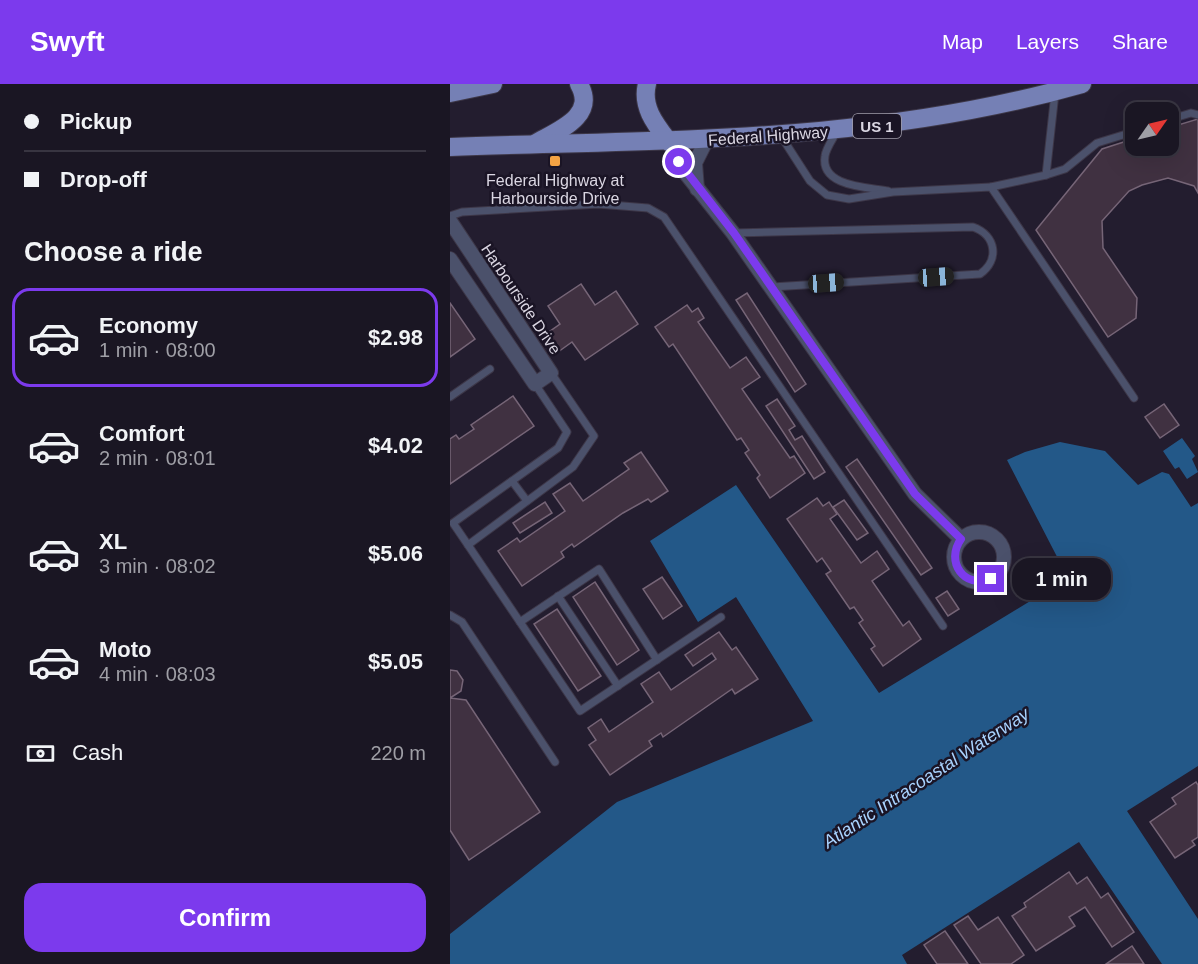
<!DOCTYPE html>
<meta charset="utf-8">
<style>
:root{--surface:#1a1623;--page:#272330;--text:#f1f3f6;--muted:#9f9fa6;--line:#383541;--accent:#7c3aed}
body{margin:0;font-family:Helvetica,sans-serif;background:var(--page);color:var(--text);height:100vh;display:flex;flex-direction:column;font-size:22px;white-space:nowrap}
*{box-sizing:border-box;margin:0}
p{font-size:20px;color:var(--muted)}
.icon{flex:none;width:33px;height:33px;fill:none;stroke:currentColor;stroke-width:2;stroke-linecap:round;stroke-linejoin:round}
.map{position:relative;flex:1;overflow:hidden}
.drawer{display:flex;flex-direction:column;background:var(--surface);width:450px}
.drawer>*{flex:none}
.banner{display:grid;align-content:center;height:132px;padding:0 24px;background:var(--surface)}
.needle{width:39px;rotate:56deg}
.controls{position:absolute;left:675px;top:18px;display:grid;gap:12px}
.controls a{display:grid;place-items:center;width:54px;height:54px;border-radius:12px;background:var(--surface);box-shadow:0 6px 24px #0002,0 0 0 2px var(--line);font-size:30px}
.end{position:absolute;width:27px;height:27px;margin:-14px;border:8px solid #7c3aed;background:#fff;box-shadow:0 0 0 3px #fff}
.from{border-radius:50%}
.bubble{position:absolute;height:42px;border-radius:18px;background:var(--surface);box-shadow:0 6px 24px #0002,0 0 0 2px var(--line);font-size:20px;font-weight:700;line-height:42px;text-align:center}
.car{position:absolute;width:18px;height:36px;margin:-18px -9px;border-radius:8px;box-shadow:0 0 4px 2px #0007;background:linear-gradient(#222 24%,#8ab4d8 0 40%,#222 0 76%,#8ab4d8 0 86%,#222 0)}
.banner b{display:flex;align-items:center;gap:21px;height:57px;font-size:22px}
.banner b+b{border-top:2px solid var(--line)}
.banner i{width:15px;height:15px;background:var(--text)}
ul{padding:0;list-style:none}
li{display:flex;align-items:center;gap:18px;height:99px;margin:0 12px 9px;padding:0 12px;border:3px solid transparent;border-radius:18px}
li div{flex:1}
li b{display:block;font-size:22px}
li em{font-style:normal;font-weight:700}
li.selected{border-color:var(--accent)}
li>.icon{width:54px;height:54px;stroke-width:1.5}
h2{padding:0 24px;font-size:27px;line-height:72px}
.pay{display:flex;align-items:center;gap:15px;height:66px;padding:0 24px;font-size:22px}
.pay p{margin-inline-start:auto}
.primary-button{display:flex;gap:12px;margin-top:auto;padding:12px 24px}
.primary-button a{flex:1;height:69px;border-radius:18px;background:var(--accent);color:#fff;font-size:24px;font-weight:700;line-height:69px;text-align:center}
header{display:flex;align-items:center;gap:36px;box-sizing:border-box;height:84px;padding:0 30px;background:var(--accent);color:#fff}
header strong{font-size:28px}
nav{display:flex;gap:33px;margin-inline-start:auto;font-size:21px}
main{display:flex;flex:1;min-height:0}
.map>svg:first-child{display:block}
.water{fill:#235888}
.building{fill:#403141;stroke:#766577;stroke-width:1.5}
.lines{fill:none;stroke-linecap:round;stroke-linejoin:round}
.lane-casing{stroke:#3d3748;stroke-width:9}
.street-casing{stroke:#3d3748;stroke-width:16}
.primary-casing{stroke:#3d3748;stroke-width:20}
.lane{stroke:#4b516b;stroke-width:7}
.street{stroke:#4b516b;stroke-width:14}
.primary{stroke:#7580b5;stroke-width:18}
.route{stroke:#7c3aed;stroke-width:8}
.poi-dot{fill:#f4a344;stroke:#1a1425;stroke-width:2}
.labels{text-anchor:middle;dominant-baseline:central;stroke-width:5;stroke-linejoin:round;paint-order:stroke}
.shield{fill:#1a1425;stroke:#a09ca9;stroke-width:1.5}
.shield-label{font-size:15px;font-weight:bold;fill:#dad6e2}
.street-label{font-size:16px;fill:#dad6e2;stroke:#1a1425}
.poi-label{font-size:16px;fill:#dad6e2;stroke:#1a1425}
.water-label{font-size:18px;font-style:italic;fill:#a9d3ff;stroke:#1a1425}
</style>
<header>
<strong>Swyft</strong>
<nav><a>Map</a><a>Layers</a><a>Share</a></nav>
</header>
<main>
<section class="drawer">
<div class="banner">
<b><i class="from"></i>Pickup</b>
<b><i></i>Drop-off</b>
</div>
<h2>Choose a ride</h2>
<ul>
<li class="selected"><svg class="icon" aria-label="car" viewBox="0 0 24 24"><path d="M5 17H2v-5l4-1 3-4h7l3 4 3 1v5h-3M9 17h6M6 11h13"/><circle cx="7" cy="17" r="2"/><circle cx="17" cy="17" r="2"/></svg><div><b>Economy</b><p>1 min · 08:00</p></div><em>$2.98</em></li>
<li><svg class="icon" aria-label="car" viewBox="0 0 24 24"><path d="M5 17H2v-5l4-1 3-4h7l3 4 3 1v5h-3M9 17h6M6 11h13"/><circle cx="7" cy="17" r="2"/><circle cx="17" cy="17" r="2"/></svg><div><b>Comfort</b><p>2 min · 08:01</p></div><em>$4.02</em></li>
<li><svg class="icon" aria-label="car" viewBox="0 0 24 24"><path d="M5 17H2v-5l4-1 3-4h7l3 4 3 1v5h-3M9 17h6M6 11h13"/><circle cx="7" cy="17" r="2"/><circle cx="17" cy="17" r="2"/></svg><div><b>XL</b><p>3 min · 08:02</p></div><em>$5.06</em></li>
<li><svg class="icon" aria-label="car" viewBox="0 0 24 24"><path d="M5 17H2v-5l4-1 3-4h7l3 4 3 1v5h-3M9 17h6M6 11h13"/><circle cx="7" cy="17" r="2"/><circle cx="17" cy="17" r="2"/></svg><div><b>Moto</b><p>4 min · 08:03</p></div><em>$5.05</em></li>
</ul>
<div class="pay"><svg class="icon" aria-label="cash" viewBox="0 0 24 24"><path d="M3 7h18v10H3z"/><circle cx="12" cy="12" r="2"/></svg>Cash<p>220 m</p></div>
<div class="primary-button"><a>Confirm</a></div>
</section>
<div class="map">
<svg width="748" height="880" viewBox="0 0 748 880">
<rect width="100%" height="100%" fill="#231d2f"/>
<!-- water -->
<g class="water">
<polygon points="732,354 745,372 742,375 748,388 737,395 729,383 725,385 713,367"/>
<polygon points="610,358 655,367 688,401 712,388 719,390 741,423 748,419 748,682 677,727 748,835 748,880 712,880 629,758 452,871 457,880 0,880 0,850 167,718 363,637 286,513 248,538 200,457 286,401 429,609 618,494 557,376 575,368"/>
</g>
<!-- building -->
<g class="building">
<polygon points="748,35 748,109 744,102 718,94 692,101 679,107 652,137 653,164 687,214 686,234 658,253 586,146 652,65 686,54 686,62 718,62 718,44"/>
<polygon points="131,200 145,221 166,207 188,240 135,276 122,258 108,268 96,250 110,240 98,222"/>
<polygon points="297,209 356,300 345,308 286,216"/>
<polygon points="0,219 25,255 0,273"/>
<polygon points="237,221 242,228 248,224 254,234 248,238 280,284 296,273 310,293 292,305 340,374 344,372 355,389 320,414 307,394 310,391 295,369 299,366 291,354 287,356 223,260 219,263 205,243"/>
<polygon points="63,312 84,342 0,400 0,355 6,351 9,355 24,345 21,341"/>
<polygon points="327,315 345,342 339,346 345,356 352,352 375,388 364,395 316,322"/>
<polygon points="714,320 729,341 710,354 695,333"/>
<polygon points="191,368 218,407 201,418 198,415 173,429 124,463 122,460 111,468 114,473 72,502 48,467 67,454 70,458 115,427 103,410 120,399 133,417 179,385 174,379"/>
<polygon points="407,375 482,484 471,491 396,383"/>
<polygon points="367,414 373,422 379,418 387,430 380,435 411,479 427,467 439,485 422,497 453,542 459,537 471,555 433,582 421,565 425,562 409,539 413,536 404,523 400,525 376,490 381,487 372,474 367,478 337,435"/>
<polygon points="394,416 418,449 407,456 383,423"/>
<polygon points="95,418 102,429 70,449 63,439"/>
<polygon points="212,493 232,522 213,535 193,505"/>
<polygon points="145,498 189,566 167,581 123,513"/>
<polygon points="497,507 509,525 498,532 486,514"/>
<polygon points="107,525 151,592 128,607 84,540"/>
<polygon points="269,548 282,566 286,563 308,595 285,610 282,605 213,653 211,649 199,657 202,662 160,691 139,661 146,656 138,644 151,635 159,648 203,618 191,600 209,588 221,606 266,575 262,569 243,582 235,571"/>
<polygon points="0,586 7,587 13,596 11,607 0,614 16,616 90,728 19,776 0,746"/>
<polygon points="746,698 748,701 748,753 742,757 745,761 725,774 700,738 726,720 722,714"/>
<polygon points="619,788 627,800 637,793 651,814 658,809 684,848 662,863 635,823 619,833 625,842 586,867 562,832 576,823 574,819"/>
<polygon points="518,832 528,846 548,833 574,871 561,880 531,880 504,841"/>
<polygon points="495,847 518,880 487,880 474,861"/>
<polygon points="682,862 694,880 656,880"/>
</g>
<g class="lines">
<defs>
<g id="lane">
<polyline points="718,36 741,29 748,31"/>
<path d="M387 47C383 55 376 64 375 72 370 103 418 103 438 107"/>
<polyline points="331,52 360,97 377,111 399,115 443,108 541,103 684,314"/>
<polyline points="596,91 615,85 647,59 686,47"/>
<polyline points="541,103 596,91 605,9"/>
<polyline points="0,132 12,128 148,120 198,124 214,133 493,542"/>
<path d="M283 149 523 143C546 151 550 176 530 190L322 203"/>
<polyline points="85,300 117,348 108,364 3,439 18,461 123,383 144,352 101,289"/>
<polyline points="0,313 40,285"/>
<polyline points="62,397 77,417"/>
<polyline points="18,461 130,627 271,533"/>
<polyline points="108,512 168,602"/>
<polyline points="0,531 12,538 105,678"/>
<polyline points="70,538 149,485 207,576"/>
</g>
<g id="street">
<polyline points="219,58 233,86 283,149 465,410 511,455"/>
<polyline points="247,105 245,79 256,57"/>
<polyline points="0,137 101,289 85,300 0,175"/>
<circle cx="529" cy="473" r="25"/>
</g>
<g id="primary">
<path d="M197 0C191 23 206 41 219 58"/>
<polyline points="0,9 43,0"/>
<path d="M86 59C109 46 147 32 129 0"/>
<path d="M0 63C216 55 422 60 632 0"/>
</g>
</defs>
<!-- lane casing -->
<use href="#lane" class="lane-casing"/>
<!-- street casing -->
<use href="#street" class="street-casing"/>
<!-- primary casing -->
<use href="#primary" class="primary-casing"/>
<!-- lane -->
<use href="#lane" class="lane"/>
<!-- street -->
<use href="#street" class="street"/>
<!-- primary -->
<use href="#primary" class="primary"/>
</g>
<g class="lines">
<!-- route -->
<path class="route" d="M229 78 284 149 465 410 511 455C495 478 514 505 541 495"/>
</g>
<!-- markers -->
<rect class="poi-dot" x="99" y="71" width="12" height="12" rx="3"/>
<g class="labels">
<!-- shield labels -->
<rect class="shield" x="403" y="30" width="48" height="24" rx="4.5"/>
<g class="shield-label">
<text x="427" y="42">US 1</text>
</g>
<!-- street labels -->
<g class="street-label">
<text transform="translate(318 52) rotate(-4)">Federal Highway</text>
<text transform="translate(71 215) rotate(56)">Harbourside Drive</text>
</g>
<!-- poi labels -->
<g class="poi-label">
<text x="105" y="96">Federal Highway at<tspan x="105" dy="18">Harbourside Drive</tspan></text>
</g>
<!-- water labels -->
<g class="water-label">
<text transform="translate(476 694) rotate(-33)">Atlantic Intracoastal Waterway</text>
</g>
</g>
</svg>
<div class="controls">
<a><svg class="needle" viewBox="-14 -14 28 28"><path d="M0-13l5 13h-10z" fill="#e53935"/><path d="M0 13l5-13h-10z" fill="#9f9fa6"/></svg></a>
</div>
<i class="end from" style="left:229px;top:78px"></i>
<i class="end" style="left:541px;top:495px"></i>
<div class="bubble" style="left:562px;top:474px;width:99px">1 min</div>
<i class="car" style="left:486px;top:193px;rotate:86deg"></i>
<i class="car" style="left:376px;top:199px;rotate:86deg"></i>
</div>
</main>
